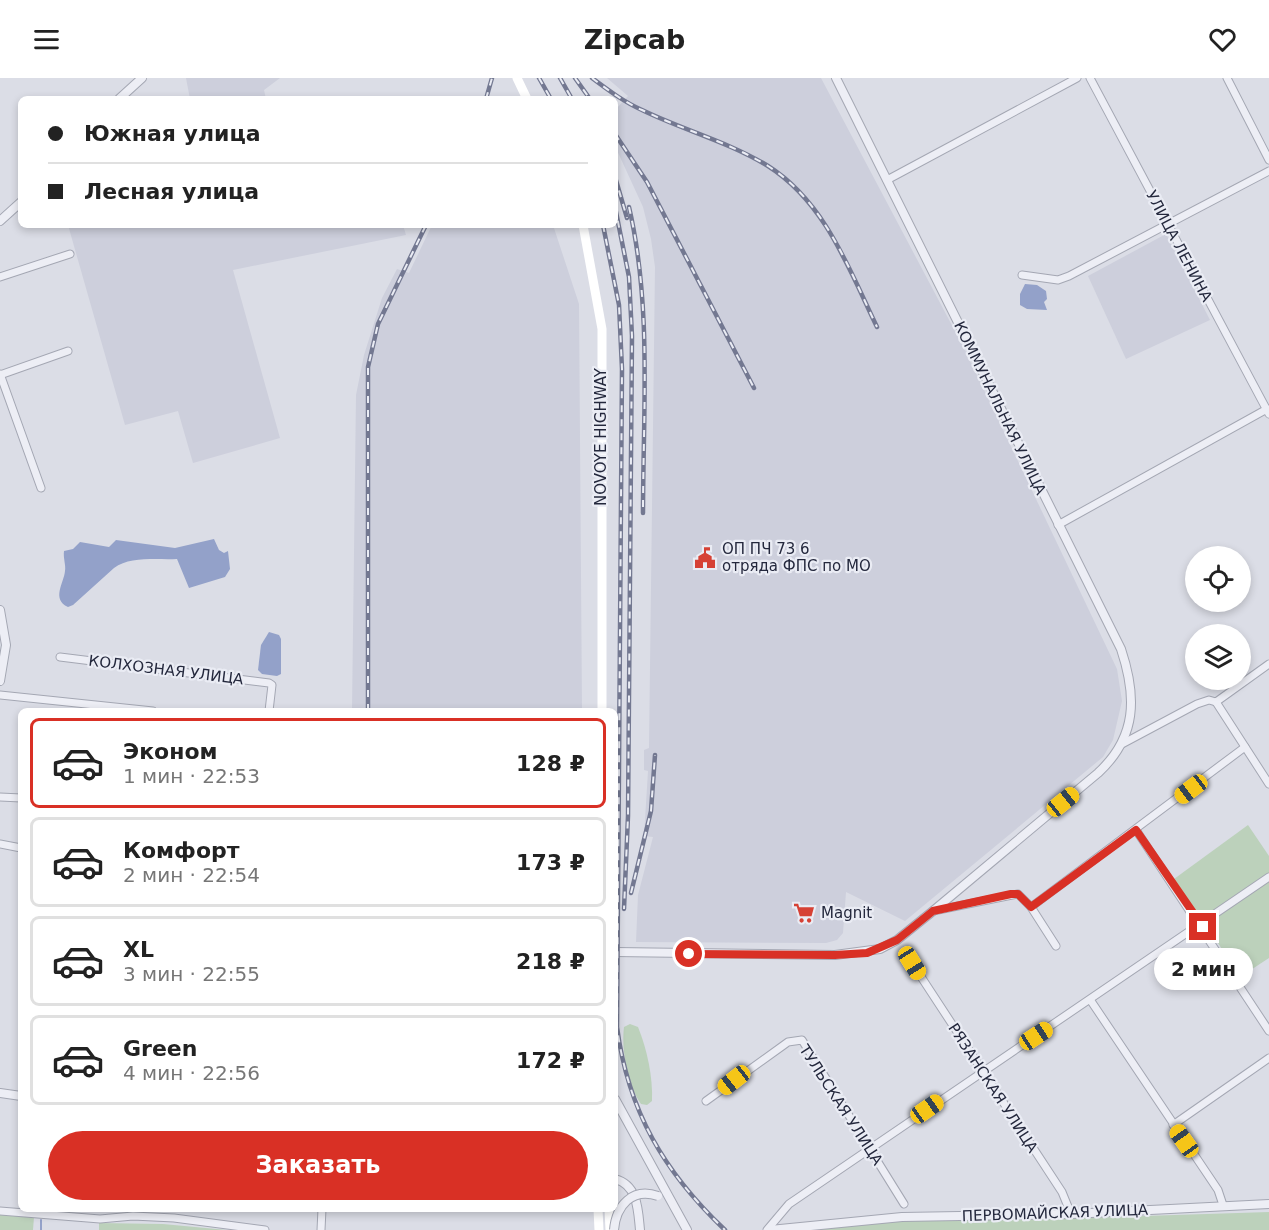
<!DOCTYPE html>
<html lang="ru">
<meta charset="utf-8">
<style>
:root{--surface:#fff;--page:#f2f2f2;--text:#222;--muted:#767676;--line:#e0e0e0;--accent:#d93025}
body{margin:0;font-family:"DejaVu Sans",sans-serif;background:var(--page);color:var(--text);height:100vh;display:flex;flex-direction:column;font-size:22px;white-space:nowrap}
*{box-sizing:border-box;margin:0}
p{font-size:20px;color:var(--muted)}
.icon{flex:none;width:33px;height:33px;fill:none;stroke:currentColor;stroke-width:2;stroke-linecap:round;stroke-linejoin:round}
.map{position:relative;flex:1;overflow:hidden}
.details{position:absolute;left:18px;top:630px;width:600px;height:504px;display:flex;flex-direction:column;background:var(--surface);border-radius:9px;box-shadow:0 3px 9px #0003}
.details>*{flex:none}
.top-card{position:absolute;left:18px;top:18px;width:600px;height:132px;border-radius:9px;box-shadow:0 3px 9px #0003;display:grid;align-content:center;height:132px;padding:0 30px;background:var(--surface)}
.tools{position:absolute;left:1185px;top:468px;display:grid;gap:12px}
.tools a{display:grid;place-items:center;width:66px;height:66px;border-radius:50%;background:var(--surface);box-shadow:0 3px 9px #0003;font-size:30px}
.end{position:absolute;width:27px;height:27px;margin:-14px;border:8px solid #d93025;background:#fff;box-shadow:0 0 0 3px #fff}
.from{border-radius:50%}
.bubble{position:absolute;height:42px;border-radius:21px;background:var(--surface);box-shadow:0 3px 9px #0003;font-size:20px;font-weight:700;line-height:42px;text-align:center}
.car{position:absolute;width:18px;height:36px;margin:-18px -9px;border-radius:8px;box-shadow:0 0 4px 2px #0007;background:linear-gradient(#f5c518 24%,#345 0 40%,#f5c518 0 76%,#345 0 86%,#f5c518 0)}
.top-card b{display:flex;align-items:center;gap:21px;height:57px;font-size:22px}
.top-card b+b{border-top:2px solid var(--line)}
.top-card i{width:15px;height:15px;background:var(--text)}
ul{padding:10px 0 0;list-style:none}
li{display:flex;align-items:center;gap:18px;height:90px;margin:0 12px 9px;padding:0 18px;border:3px solid var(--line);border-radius:9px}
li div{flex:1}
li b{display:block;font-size:22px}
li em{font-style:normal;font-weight:700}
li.on{border-color:var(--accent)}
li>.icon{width:54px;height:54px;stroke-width:1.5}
.button{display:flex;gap:12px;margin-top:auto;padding:12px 30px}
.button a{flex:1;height:69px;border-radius:36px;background:var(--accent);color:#fff;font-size:24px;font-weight:700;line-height:69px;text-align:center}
header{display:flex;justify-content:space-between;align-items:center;height:78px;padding:0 30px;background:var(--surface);font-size:27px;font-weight:700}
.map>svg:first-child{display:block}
.built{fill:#cdcfdc}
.green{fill:#bcd1bb}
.water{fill:#93a1c9}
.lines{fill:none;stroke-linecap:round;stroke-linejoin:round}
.stream{stroke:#93a1c9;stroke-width:2}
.minor-casing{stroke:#a4a7b3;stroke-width:9}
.tertiary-casing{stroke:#a4a7b3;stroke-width:10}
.minor{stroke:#edeef5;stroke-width:7}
.tertiary{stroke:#edeef5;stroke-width:8}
.secondary{stroke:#fff;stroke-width:9}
.rail-casing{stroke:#737891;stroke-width:4.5}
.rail{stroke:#eaecf4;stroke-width:2;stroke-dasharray:7;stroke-linecap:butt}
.tertiary-bridge-casing{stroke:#a4a7b3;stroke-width:10;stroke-linecap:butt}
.tertiary-bridge{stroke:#edeef5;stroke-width:8}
.route{stroke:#d93025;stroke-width:8}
.labels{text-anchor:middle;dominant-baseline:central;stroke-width:4.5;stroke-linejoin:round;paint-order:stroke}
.street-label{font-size:15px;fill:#24283d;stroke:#eaecf4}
.poi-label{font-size:15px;fill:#24283d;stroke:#eaecf4;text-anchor:start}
</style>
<header><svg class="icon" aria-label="menu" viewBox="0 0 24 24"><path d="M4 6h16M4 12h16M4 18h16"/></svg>Zipcab<svg class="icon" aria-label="heart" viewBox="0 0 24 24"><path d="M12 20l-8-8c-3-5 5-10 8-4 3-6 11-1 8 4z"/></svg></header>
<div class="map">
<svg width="1269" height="1152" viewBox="0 0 1269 1152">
<rect width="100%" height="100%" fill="#dbdde6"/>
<!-- built -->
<g class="built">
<polygon points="186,0 280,0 264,12 266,21 190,21"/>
<polygon points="607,0 821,0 965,272 1117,591 1122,623 1113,662 1103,679 905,843 846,814 843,855 837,862 826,865 636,864 638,817 653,759 644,758 648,693 644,692 644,672 649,670 655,189 651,161 643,129 615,68 615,32 628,18"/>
<polygon points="68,147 403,147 406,157 233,192 280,360 193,385 178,333 125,347"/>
<polygon points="432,147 553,147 579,226 582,633 352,633 356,317 364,277 382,220 397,191 409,195"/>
<polygon points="1166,156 1210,242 1126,281 1088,198"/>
</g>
<!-- green -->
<g class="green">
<polygon points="1248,747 1269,778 1269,795 1201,842 1174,801"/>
<polygon points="1269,802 1269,880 1240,899 1205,845"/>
<path d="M630 946 638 949C647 971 653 999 652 1023L647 1027 641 1026C628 1008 621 972 624 949Z"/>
<polygon points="1269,1134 1269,1152 809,1152 908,1142 1017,1142"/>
<polygon points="0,1136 34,1139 33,1152 0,1152"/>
<polygon points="99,1145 163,1146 227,1152 99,1152"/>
</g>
<!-- water -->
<g class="water">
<polygon points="1025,206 1037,207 1046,213 1047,221 1044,224 1047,232 1027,231 1020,227 1020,216"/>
<path d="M214 461 219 472 224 475 228 473 230 491 225 499 189 510 177 481C157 482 130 478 114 490L73 527 68 529C51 521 64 505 65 493 66 487 63 480 64 473L73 471 80 464 109 469 116 462 175 470Z"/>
<polygon points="269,554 279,557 281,561 281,596 277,598 262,596 258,592 261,567"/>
</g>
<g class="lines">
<!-- stream -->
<polyline class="stream" points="41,1152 41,1142"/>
<defs>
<g id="minor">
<polyline points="1090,0 1269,336"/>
<polyline points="1227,0 1269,82"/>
<polyline points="887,102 1077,0"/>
<polyline points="1022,197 1058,202 1069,198 1269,93"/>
<polyline points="0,199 70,176"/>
<polyline points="0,296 41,410"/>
<polyline points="0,297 68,273"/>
<polyline points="1058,447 1267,331"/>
<polyline points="60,579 269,605 272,607 269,633"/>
<polyline points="0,617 153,633"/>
<polyline points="1216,624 1269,706"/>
<polyline points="1122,666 1197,626 1209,622 1216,624 1269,586"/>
<polyline points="0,719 21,720"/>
<polyline points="1136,752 1269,953"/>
<polyline points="0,766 21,770"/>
<polyline points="1031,829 1245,669"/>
<polyline points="933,833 1018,816 1031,829 1056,868"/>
<polyline points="912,885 1062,1114 1071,1136"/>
<polyline points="1091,923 1218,1112 1223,1127"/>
<polyline points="706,1023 788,964 802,962 904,1126"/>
<polyline points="1173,1047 1269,980"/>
<polyline points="0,1133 100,1141 133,1138 174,1140 265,1152"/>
<polyline points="321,1152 322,1131"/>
<polyline points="767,1152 789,1126 1269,799"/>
</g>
<g id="tertiary">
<polyline points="119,21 142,0"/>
<polyline points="0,143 21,124"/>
<polyline points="0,532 6,567 0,603"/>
<path d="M615 874 835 877 880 871 897 862 933 833 1098 695C1137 659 1137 619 1121 571L836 0"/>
<polyline points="0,1015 21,1018"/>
<polyline points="615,1021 687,1152"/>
<path d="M615 1101C638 1107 638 1132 640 1152"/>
<polyline points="770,1152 902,1139 1071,1136 1269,1126"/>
</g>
</defs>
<!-- minor casing -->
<use href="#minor" class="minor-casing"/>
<!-- tertiary casing -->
<use href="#tertiary" class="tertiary-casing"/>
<!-- minor -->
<use href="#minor" class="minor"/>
<!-- tertiary -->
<use href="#tertiary" class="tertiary"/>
<!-- secondary -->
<g class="secondary">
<polyline points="517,0 527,21"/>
<polyline points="583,147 602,251 602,633"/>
<polyline points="598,1131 599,1152"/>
<polyline points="609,1131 610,1152"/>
</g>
<defs>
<g id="rail">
<polyline points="539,0 551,21"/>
<polyline points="560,0 572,21"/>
<polyline points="575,0 590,21"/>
<path d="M592 0C608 12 624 24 642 32 683 52 729 64 768 88 825 124 849 191 877 249"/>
<polyline points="486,21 492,0"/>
<polyline points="615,56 647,104 754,310"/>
<polyline points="615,99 627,140"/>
<polyline points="615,129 629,199 632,258 628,738 624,831"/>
<path d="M629 129C652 228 643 333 643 435"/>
<path d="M603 147 619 227 622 291 617 949C628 1033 664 1094 725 1152"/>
<polyline points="368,633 368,289 378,246 426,147"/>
<polyline points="631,815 651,733 655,677"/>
</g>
</defs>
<!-- rail casing -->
<use href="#rail" class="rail-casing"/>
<!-- rail -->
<use href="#rail" class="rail"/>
<defs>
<path id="tertiary-bridge" d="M614 1152C616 1128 632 1109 658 1118"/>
</defs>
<!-- tertiary-bridge casing -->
<use href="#tertiary-bridge" class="tertiary-bridge-casing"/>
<!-- tertiary-bridge -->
<use href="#tertiary-bridge" class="tertiary-bridge"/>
</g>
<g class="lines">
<!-- route -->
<polyline class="route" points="689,876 835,877 867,875 897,862 933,833 1011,816 1018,816 1031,829 1136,752 1203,849"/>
</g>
<!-- icons -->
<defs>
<symbol id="civic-bare" viewBox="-9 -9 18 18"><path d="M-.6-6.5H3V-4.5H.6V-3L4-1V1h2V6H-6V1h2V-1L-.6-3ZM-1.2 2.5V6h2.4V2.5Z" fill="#d64135" stroke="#eaecf4" stroke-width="2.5" paint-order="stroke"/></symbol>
<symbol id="supermarket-bare" viewBox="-9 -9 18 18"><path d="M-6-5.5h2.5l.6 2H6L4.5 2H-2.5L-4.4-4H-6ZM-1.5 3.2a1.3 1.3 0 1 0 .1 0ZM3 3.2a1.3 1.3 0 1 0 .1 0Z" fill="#d64135" stroke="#eaecf4" stroke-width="2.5" paint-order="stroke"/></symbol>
</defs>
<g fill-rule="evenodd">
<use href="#civic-bare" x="690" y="465" width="30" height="30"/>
<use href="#supermarket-bare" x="789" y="820" width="30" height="30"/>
</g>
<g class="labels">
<!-- street labels -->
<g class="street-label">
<text transform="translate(1179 168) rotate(62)">УЛИЦА ЛЕНИНА</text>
<text transform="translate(1000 330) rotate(64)">КОММУНАЛЬНАЯ УЛИЦА</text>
<text transform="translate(601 359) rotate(-90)">NOVOYE HIGHWAY</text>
<text transform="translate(166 592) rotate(7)">КОЛХОЗНАЯ УЛИЦА</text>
<text transform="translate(993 1010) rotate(57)">РЯЗАНСКАЯ УЛИЦА</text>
<text transform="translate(841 1027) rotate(57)">ТУЛЬСКАЯ УЛИЦА</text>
<text transform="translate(1055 1135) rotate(-2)">ПЕРВОМАЙСКАЯ УЛИЦА</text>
</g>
<!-- poi labels -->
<g class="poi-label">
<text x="722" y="471">ОП ПЧ 73 6<tspan x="722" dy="17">отряда ФПС по МО</tspan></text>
<text x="821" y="835">Magnit</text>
</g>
</g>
</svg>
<div class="tools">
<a><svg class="icon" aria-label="locate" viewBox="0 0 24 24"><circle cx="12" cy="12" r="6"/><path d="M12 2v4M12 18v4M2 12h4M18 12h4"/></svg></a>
<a><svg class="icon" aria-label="layers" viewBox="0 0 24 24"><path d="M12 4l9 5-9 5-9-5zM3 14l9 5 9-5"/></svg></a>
</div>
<i class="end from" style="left:689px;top:876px"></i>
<i class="end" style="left:1203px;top:849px"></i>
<div class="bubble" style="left:1154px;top:870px;width:99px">2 мин</div>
<i class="car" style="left:1191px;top:711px;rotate:233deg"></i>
<i class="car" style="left:1063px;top:724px;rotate:51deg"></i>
<i class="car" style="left:912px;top:885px;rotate:148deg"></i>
<i class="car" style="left:1036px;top:958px;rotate:57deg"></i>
<i class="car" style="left:734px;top:1002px;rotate:232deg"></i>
<i class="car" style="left:927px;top:1031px;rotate:55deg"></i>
<i class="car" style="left:1184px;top:1063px;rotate:325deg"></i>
<div class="top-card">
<b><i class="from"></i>Южная улица</b>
<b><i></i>Лесная улица</b>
</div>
<section class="details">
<ul>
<li class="on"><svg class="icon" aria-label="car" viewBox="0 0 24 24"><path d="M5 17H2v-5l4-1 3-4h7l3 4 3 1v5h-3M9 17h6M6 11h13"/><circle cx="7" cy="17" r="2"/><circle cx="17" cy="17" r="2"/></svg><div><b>Эконом</b><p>1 мин · 22:53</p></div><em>128 ₽</em></li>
<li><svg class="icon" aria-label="car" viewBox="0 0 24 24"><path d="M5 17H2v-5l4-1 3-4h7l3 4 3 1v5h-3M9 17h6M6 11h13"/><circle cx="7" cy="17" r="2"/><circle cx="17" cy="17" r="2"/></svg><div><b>Комфорт</b><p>2 мин · 22:54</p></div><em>173 ₽</em></li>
<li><svg class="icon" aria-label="car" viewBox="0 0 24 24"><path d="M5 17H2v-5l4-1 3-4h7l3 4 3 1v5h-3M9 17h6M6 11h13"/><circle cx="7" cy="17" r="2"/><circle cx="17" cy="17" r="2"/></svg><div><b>XL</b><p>3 мин · 22:55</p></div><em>218 ₽</em></li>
<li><svg class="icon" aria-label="car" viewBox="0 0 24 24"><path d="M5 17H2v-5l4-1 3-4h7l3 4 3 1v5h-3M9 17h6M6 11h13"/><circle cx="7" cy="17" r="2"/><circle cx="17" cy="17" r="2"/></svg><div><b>Green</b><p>4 мин · 22:56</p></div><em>172 ₽</em></li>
</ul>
<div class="button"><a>Заказать</a></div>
</section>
</div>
